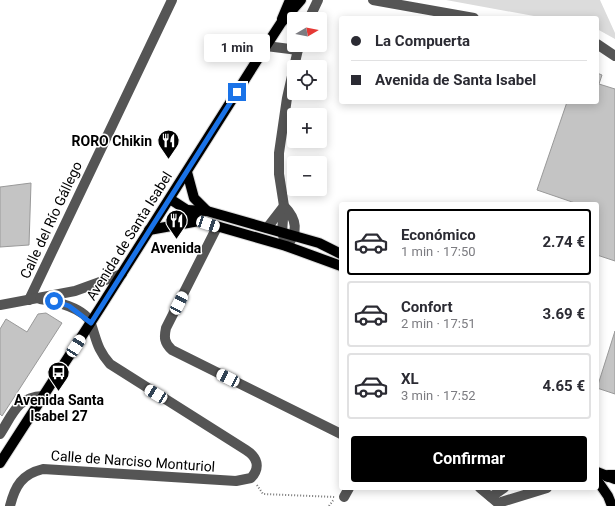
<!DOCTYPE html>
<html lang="es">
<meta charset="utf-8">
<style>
:root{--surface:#fff;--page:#f7f7f7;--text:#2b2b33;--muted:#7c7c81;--line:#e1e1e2;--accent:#000}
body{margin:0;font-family:Roboto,sans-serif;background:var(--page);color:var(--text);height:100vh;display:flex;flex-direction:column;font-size:15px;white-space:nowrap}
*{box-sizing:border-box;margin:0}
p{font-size:13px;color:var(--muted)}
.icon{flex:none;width:22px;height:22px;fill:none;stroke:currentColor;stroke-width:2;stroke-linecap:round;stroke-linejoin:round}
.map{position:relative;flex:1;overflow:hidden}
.drawer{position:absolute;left:339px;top:202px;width:260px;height:288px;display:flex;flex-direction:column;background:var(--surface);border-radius:4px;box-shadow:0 2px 10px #0003}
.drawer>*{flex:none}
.banner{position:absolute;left:339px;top:16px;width:260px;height:88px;border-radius:4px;box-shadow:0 2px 10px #0003;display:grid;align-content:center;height:88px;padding:0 12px;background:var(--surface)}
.needle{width:26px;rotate:80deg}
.tools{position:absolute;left:287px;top:12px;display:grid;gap:8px}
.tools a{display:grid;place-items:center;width:40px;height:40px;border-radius:4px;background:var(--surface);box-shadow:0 2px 10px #0003;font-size:20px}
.end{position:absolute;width:18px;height:18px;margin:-9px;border:5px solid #1a73e8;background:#fff;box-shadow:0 0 0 2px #fff}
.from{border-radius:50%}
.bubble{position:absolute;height:28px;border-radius:4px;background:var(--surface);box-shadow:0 2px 10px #0003;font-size:13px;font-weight:700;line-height:28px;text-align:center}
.car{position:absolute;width:12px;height:24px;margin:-12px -6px;border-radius:5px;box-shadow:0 0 3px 1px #0007;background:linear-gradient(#fff 24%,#345 0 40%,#fff 0 76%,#345 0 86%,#fff 0)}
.banner b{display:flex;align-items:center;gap:14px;height:38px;font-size:15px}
.banner b+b{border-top:1px solid var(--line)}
.banner i{width:10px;height:10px;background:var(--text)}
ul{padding:7px 0 0;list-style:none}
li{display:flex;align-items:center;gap:12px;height:66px;margin:0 8px 6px;padding:0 4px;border:2px solid var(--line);border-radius:4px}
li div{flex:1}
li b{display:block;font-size:15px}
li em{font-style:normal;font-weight:700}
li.selected{border-color:var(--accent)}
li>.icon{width:36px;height:36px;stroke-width:1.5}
.action{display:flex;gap:8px;margin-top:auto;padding:8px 12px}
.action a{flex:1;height:46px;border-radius:4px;background:var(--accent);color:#fff;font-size:16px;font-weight:700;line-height:46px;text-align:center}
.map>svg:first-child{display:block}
.green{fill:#dcdcdc}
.building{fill:#c4c4c4;stroke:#999}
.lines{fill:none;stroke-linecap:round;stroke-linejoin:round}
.major-casing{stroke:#dbdbdb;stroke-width:12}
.highway-casing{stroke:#dbdbdb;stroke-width:14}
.path{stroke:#777;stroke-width:2;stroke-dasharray:1 2;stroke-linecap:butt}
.minor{stroke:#555;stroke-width:10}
.major{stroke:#000;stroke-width:10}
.highway{stroke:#000;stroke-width:12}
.route{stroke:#1a73e8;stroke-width:5}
.labels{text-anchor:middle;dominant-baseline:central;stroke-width:3;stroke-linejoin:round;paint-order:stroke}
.poi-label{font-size:14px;font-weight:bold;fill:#000;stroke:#fff}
.street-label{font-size:14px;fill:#000;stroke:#fff}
</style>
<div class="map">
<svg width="615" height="506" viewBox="0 0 615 506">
<rect width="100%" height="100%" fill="#fff"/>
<!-- green -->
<polygon class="green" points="446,0 600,0 615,33 615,39 597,29 597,18 545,18"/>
<!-- building -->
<g class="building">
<polygon points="597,73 602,75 599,84 615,89 615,261 597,255 597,204 578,204 537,190 567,102 597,102"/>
<polygon points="31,183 29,245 0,247 0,187"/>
<polygon points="46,313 62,323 2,416 0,414 0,329 6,319 27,332 38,314"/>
<polygon points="615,331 615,394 597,388"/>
</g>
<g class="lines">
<defs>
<g id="major">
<polyline points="282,19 290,0"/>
<polyline points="187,172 194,198 207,211"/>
<polyline points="170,199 187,210 192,216 199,221 286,246 341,266"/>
<polyline points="187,210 207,211 319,243 341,254"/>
<polyline points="149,230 199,221"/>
<polyline points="0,463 100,308 266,46 281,23 301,0"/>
<polyline points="597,472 615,479"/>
<polyline points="597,480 608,496 612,506"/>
</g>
<polyline id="highway" points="608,476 615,476"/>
</defs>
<!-- major casing -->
<use href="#major" class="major-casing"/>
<!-- highway casing -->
<use href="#highway" class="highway-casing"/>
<!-- path -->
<g class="path">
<polyline points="257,485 263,494 335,497"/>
<polyline points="329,506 334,499"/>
</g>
<!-- minor -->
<g class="minor">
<polyline points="373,0 474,18"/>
<polyline points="309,19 318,0"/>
<polyline points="597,44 615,56"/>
<polyline points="266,46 298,50"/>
<path d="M284 206C297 219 299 233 286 246L282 232 284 206 279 174V153L287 98 299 45"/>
<path d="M217 227 166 328C164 337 164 343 172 350L341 434"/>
<polyline points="267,228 284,206"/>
<polyline points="29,300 172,0"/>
<polyline points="0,305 75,291 122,274"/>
<path d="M0 434C13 414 17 397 43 396"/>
<polyline points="480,488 498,503 547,488"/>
<polyline points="344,497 349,488"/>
<polyline points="491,497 504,488"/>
<path d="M10 506C15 486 22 474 43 469L236 481 251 478C261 467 257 457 246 450L110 364C97 349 97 341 91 324 86 308 54 301 40 299"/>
</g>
<!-- major -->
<use href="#major" class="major"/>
<!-- highway -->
<use href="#highway" class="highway"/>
</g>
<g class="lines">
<!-- route -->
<polyline class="route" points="54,301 69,306 91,323 237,92"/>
</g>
<!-- icons -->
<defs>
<symbol id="restaurant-pin" viewBox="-11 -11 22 30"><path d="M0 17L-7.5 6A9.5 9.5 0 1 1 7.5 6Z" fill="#000" stroke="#fff"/><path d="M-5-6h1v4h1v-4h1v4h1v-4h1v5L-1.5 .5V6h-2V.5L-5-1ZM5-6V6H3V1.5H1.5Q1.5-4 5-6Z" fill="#fff"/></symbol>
<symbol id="bus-pin" viewBox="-11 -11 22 30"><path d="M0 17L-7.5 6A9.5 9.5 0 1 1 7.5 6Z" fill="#000" stroke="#fff"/><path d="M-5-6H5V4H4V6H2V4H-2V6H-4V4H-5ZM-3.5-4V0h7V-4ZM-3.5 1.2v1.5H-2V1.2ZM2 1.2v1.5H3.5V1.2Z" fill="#fff"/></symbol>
</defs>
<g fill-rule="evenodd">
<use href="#restaurant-pin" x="156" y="128" width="25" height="34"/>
<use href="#restaurant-pin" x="164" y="208" width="25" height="34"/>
<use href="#bus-pin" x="46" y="360" width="25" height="34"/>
</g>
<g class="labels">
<!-- poi labels -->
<g class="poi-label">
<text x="152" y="141" text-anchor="end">RORO Chikin</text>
<text x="176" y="248">Avenida</text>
<text x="59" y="400">Avenida Santa<tspan x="59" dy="16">Isabel 27</tspan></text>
</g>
<!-- street labels -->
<g class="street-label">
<text transform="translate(51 220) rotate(-65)">Calle del Río Gállego</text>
<text transform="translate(129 236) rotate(-58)">Avenida de Santa Isabel</text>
<text transform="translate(133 461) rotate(4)">Calle de Narciso Monturiol</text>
</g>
</g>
</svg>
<div class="tools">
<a><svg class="needle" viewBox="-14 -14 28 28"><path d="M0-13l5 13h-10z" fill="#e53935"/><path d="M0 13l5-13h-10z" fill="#7c7c81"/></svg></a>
<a><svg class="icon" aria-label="locate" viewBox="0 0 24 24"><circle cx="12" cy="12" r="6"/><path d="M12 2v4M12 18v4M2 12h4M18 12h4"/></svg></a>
<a>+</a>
<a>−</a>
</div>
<i class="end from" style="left:54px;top:301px"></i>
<i class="end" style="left:237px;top:92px"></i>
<div class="bubble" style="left:204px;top:34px;width:66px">1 min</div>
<i class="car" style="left:208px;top:224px;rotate:108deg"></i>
<i class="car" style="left:179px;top:303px;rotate:27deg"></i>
<i class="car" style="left:76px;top:346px;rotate:33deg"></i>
<i class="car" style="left:228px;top:378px;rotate:296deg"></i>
<i class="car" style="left:156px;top:394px;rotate:301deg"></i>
<div class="banner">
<b><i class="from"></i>La Compuerta</b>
<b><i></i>Avenida de Santa Isabel</b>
</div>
<section class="drawer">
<ul>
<li class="selected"><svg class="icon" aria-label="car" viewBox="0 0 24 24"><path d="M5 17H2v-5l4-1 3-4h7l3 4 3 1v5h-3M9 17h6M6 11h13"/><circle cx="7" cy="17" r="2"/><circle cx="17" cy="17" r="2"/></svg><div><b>Económico</b><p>1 min · 17:50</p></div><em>2.74 €</em></li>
<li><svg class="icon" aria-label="car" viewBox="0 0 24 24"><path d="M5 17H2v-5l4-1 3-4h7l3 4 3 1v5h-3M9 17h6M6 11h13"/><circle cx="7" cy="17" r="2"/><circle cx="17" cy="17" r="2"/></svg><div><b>Confort</b><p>2 min · 17:51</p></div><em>3.69 €</em></li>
<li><svg class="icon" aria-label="car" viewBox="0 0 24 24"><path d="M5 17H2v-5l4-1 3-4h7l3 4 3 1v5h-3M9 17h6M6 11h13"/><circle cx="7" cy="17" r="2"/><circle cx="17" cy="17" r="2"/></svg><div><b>XL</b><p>3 min · 17:52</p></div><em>4.65 €</em></li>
</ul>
<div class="action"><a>Confirmar</a></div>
</section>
</div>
